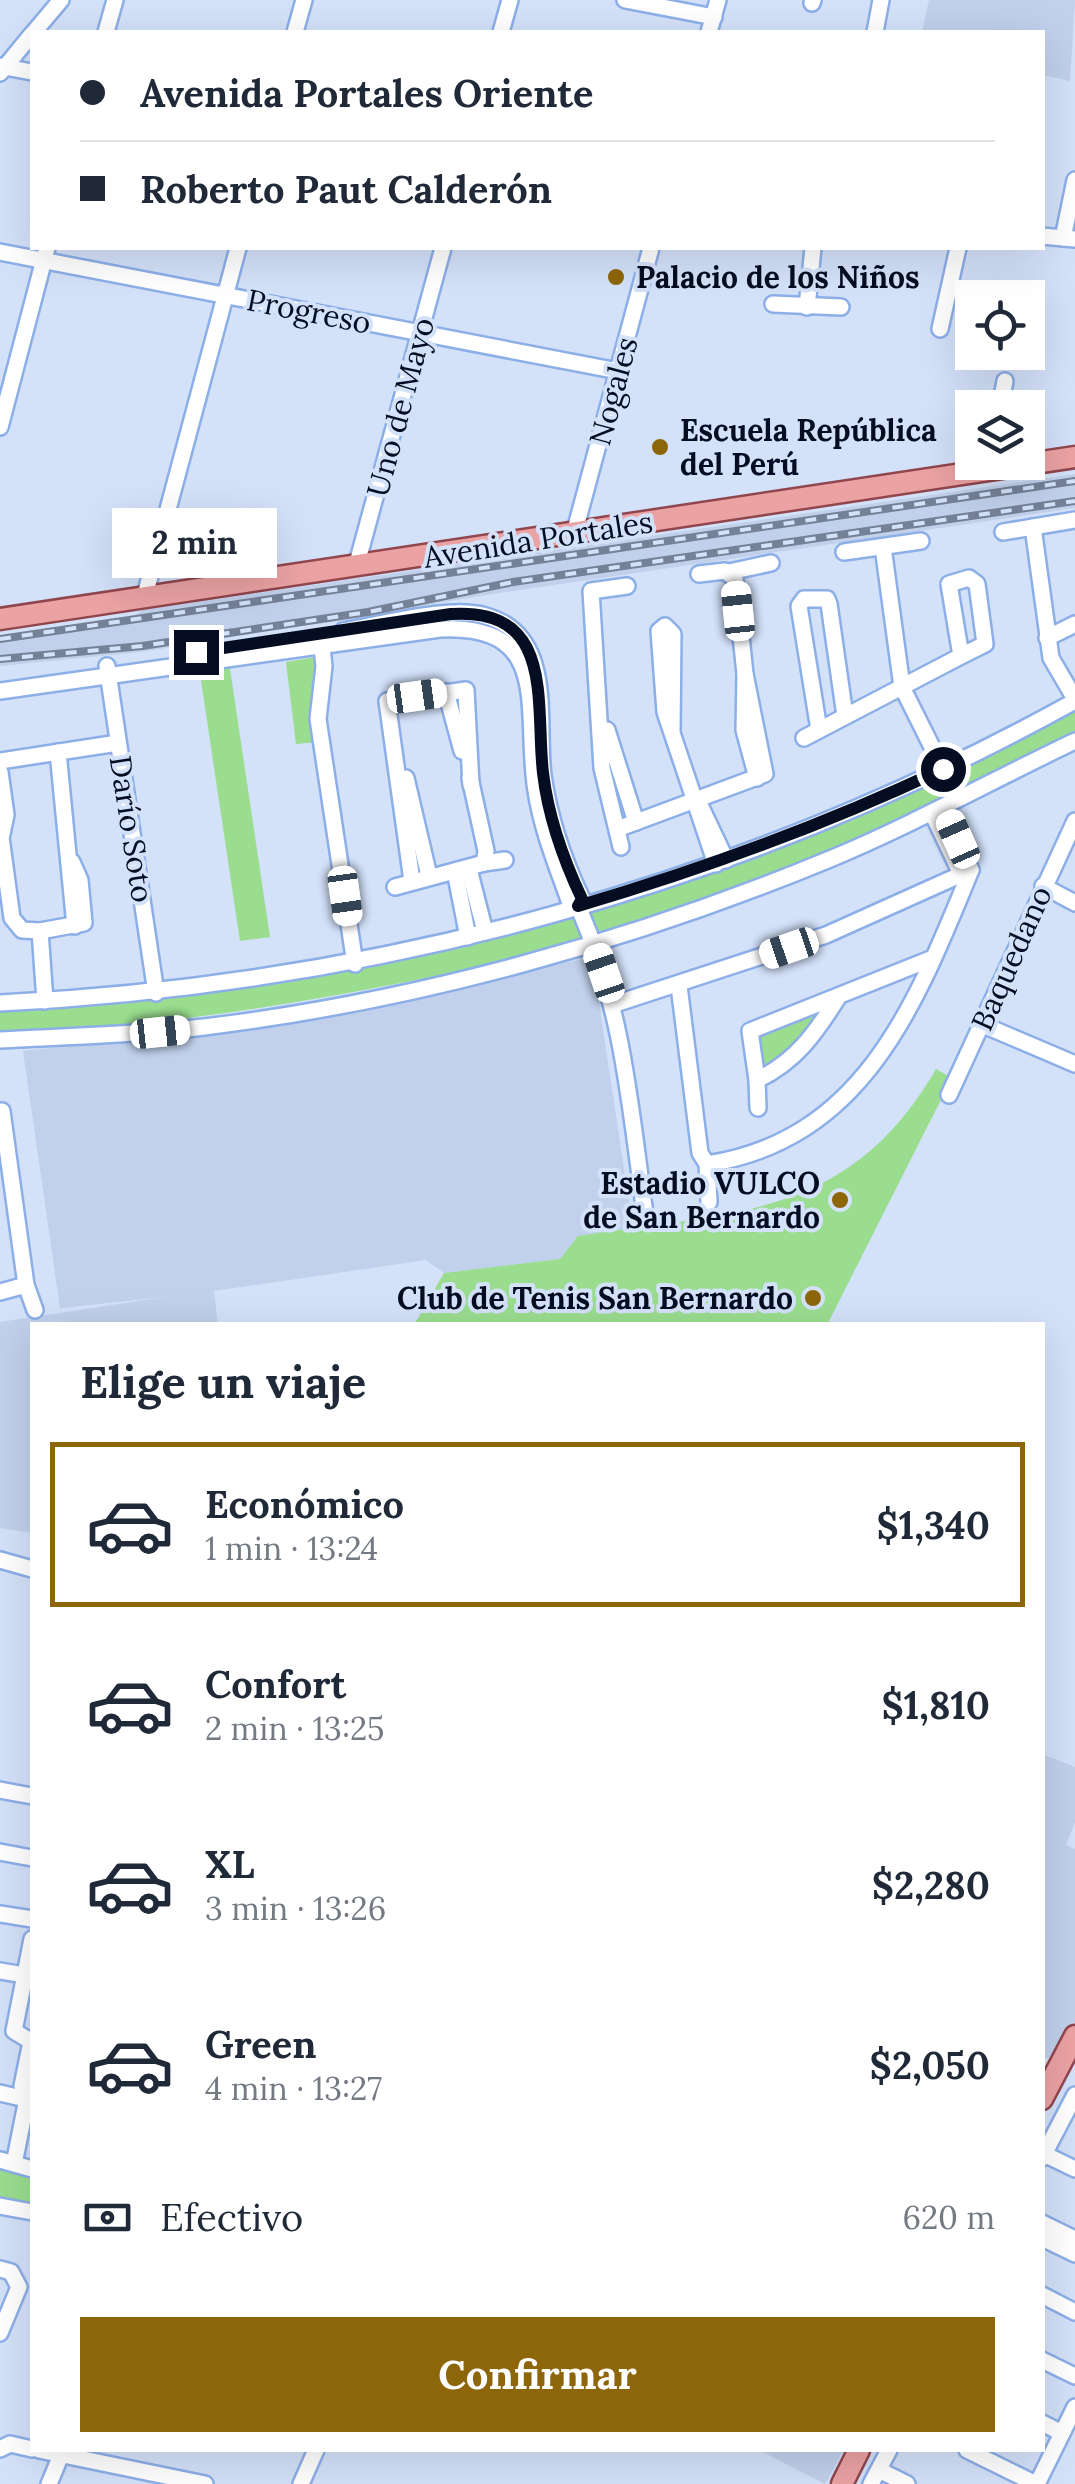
<!DOCTYPE html>
<html lang="es">
<meta charset="utf-8">
<style>
:root{--surface:#fff;--page:#f6f6f7;--text:#1f2937;--muted:#747a83;--line:#e0e1e3;--accent:#8e660a}
body{margin:0;font-family:Lora,serif;background:var(--page);color:var(--text);height:100vh;display:flex;flex-direction:column;font-size:38px;white-space:nowrap}
*{box-sizing:border-box;margin:0}
p{font-size:32px;color:var(--muted)}
.icon{flex:none;width:55px;height:55px;fill:none;stroke:currentColor;stroke-width:2;stroke-linecap:round;stroke-linejoin:round}
.map{position:relative;flex:1;overflow:hidden}
.drawer{position:absolute;left:30px;top:1322px;width:1015px;height:1130px;display:flex;flex-direction:column;background:var(--surface);border-radius:0px;box-shadow:0 10px 40px #0002}
.drawer>*{flex:none}
.banner{position:absolute;left:30px;top:30px;width:1015px;height:220px;border-radius:0px;box-shadow:0 10px 40px #0002;display:grid;align-content:center;height:220px;padding:0 50px;background:var(--surface)}
.buttons{position:absolute;left:955px;top:280px;display:grid;gap:20px}
.buttons a{display:grid;place-items:center;width:90px;height:90px;border-radius:0px;background:var(--surface);box-shadow:0 10px 40px #0002;font-size:50px}
.end{position:absolute;width:45px;height:45px;margin:-22px;border:12px solid #040d21;background:#fff;box-shadow:0 0 0 5px #fff}
.from{border-radius:50%}
.bubble{position:absolute;height:70px;border-radius:0px;background:var(--surface);box-shadow:0 10px 40px #0002;font-size:32px;font-weight:700;line-height:70px;text-align:center}
.car{position:absolute;width:30px;height:60px;margin:-30px -15px;border-radius:12px;box-shadow:0 0 8px 2px #0007;background:linear-gradient(#fff 24%,#345 0 40%,#fff 0 76%,#345 0 86%,#fff 0)}
.banner b{display:flex;align-items:center;gap:35px;height:95px;font-size:38px}
.banner b+b{border-top:2px solid var(--line)}
.banner i{width:25px;height:25px;background:var(--text)}
ul{padding:0;list-style:none}
li{display:flex;align-items:center;gap:30px;height:165px;margin:0 20px 15px;padding:0 30px;border:5px solid transparent;border-radius:0px}
li div{flex:1}
li b{display:block;font-size:38px}
li em{font-style:normal;font-weight:700}
li.active{border-color:var(--accent)}
li>.icon{width:90px;height:90px;stroke-width:1.5}
h2{padding:0 50px;font-size:45px;line-height:120px}
.pay{display:flex;align-items:center;gap:25px;height:110px;padding:0 50px;font-size:38px}
.pay p{margin-inline-start:auto}
.button{display:flex;gap:20px;margin-top:auto;padding:20px 50px}
.button a{flex:1;height:115px;border-radius:0px;background:var(--accent);color:#fff;font-size:40px;font-weight:700;line-height:115px;text-align:center}
.map>svg:first-child{display:block}
.built{fill:#c1d0eb}
.green{fill:#9add8f}
.lines{fill:none;stroke-linecap:round;stroke-linejoin:round}
.minor-casing{stroke:#8dafe8;stroke-width:20}
.major-casing{stroke:#91464e;stroke-width:25}
.minor{stroke:#fff;stroke-width:15}
.major{stroke:#eba2a3;stroke-width:20}
.rail-casing{stroke:#758197;stroke-width:8}
.rail{stroke:#d3e1f9;stroke-width:4;stroke-dasharray:11;stroke-linecap:butt}
.route{stroke:#040d21;stroke-width:12}
.poi-dot{fill:#8e660a;stroke:#d3e1f9;stroke-width:4}
.labels{text-anchor:middle;dominant-baseline:central;stroke-width:8;stroke-linejoin:round;paint-order:stroke}
.poi-label{font-size:30px;font-weight:bold;fill:#040d21;stroke:#d3e1f9;text-anchor:start}
.street-label{font-size:30px;fill:#040d21;stroke:#d3e1f9}
</style>
<div class="map">
<svg width="1075" height="2484" viewBox="0 0 1075 2484">
<rect width="100%" height="100%" fill="#d3e1f9"/>
<!-- built -->
<g class="built">
<polygon points="929,0 1075,0 1070,81 1043,75 1042,32 922,32"/>
<polygon points="1075,474 1075,508 480,596 141,652 0,666 0,635 134,616 143,610"/>
<polygon points="582,959 598,996 633,1228 578,1236 560,1259 444,1273 426,1260 214,1291 218,1325 32,1325 32,1533 0,1528 0,1322 165,1297 60,1308 23,1051 309,1019"/>
<polygon points="1042,1754 1075,1767 1075,1822 1066,1845 1075,1849 1075,2023 1055,2062 1042,2055"/>
<polygon points="759,2450 844,2450 825,2484"/>
</g>
<!-- green -->
<g class="green">
<polygon points="316,657 318,742 296,744 286,662"/>
<polygon points="229,662 270,937 240,941 199,667"/>
<path d="M1075 703V738C932 809 787 876 635 926 548 955 459 972 369 989 243 1013 128 1028 0 1034V1007L99 1003 321 973 684 878Z"/>
<polygon points="827,1007 813,1031 761,1074 756,1034"/>
<path d="M936 1069 952 1078 827 1325H414L444 1273 560 1259 578 1236C730 1212 849 1220 936 1069Z"/>
<polygon points="0,2165 32,2174 32,2204 0,2197"/>
</g>
<g class="lines">
<defs>
<g id="minor">
<polyline points="625,0 714,17"/>
<polyline points="812,3 813,0"/>
<polyline points="34,32 61,0"/>
<polyline points="106,32 115,0"/>
<polyline points="295,32 304,0"/>
<polyline points="501,32 510,0"/>
<polyline points="709,32 718,0"/>
<polyline points="875,32 881,0"/>
<polyline points="0,66 32,72"/>
<polyline points="0,73 32,34"/>
<polyline points="1042,236 1075,239"/>
<polyline points="1063,238 1075,180"/>
<polyline points="0,252 618,371"/>
<polyline points="773,304 841,307"/>
<polyline points="807,307 813,248"/>
<polyline points="940,329 958,248"/>
<polyline points="1000,408 1005,381"/>
<polyline points="0,427 47,248"/>
<polyline points="1033,527 1051,658 1075,699"/>
<polyline points="1003,532 1075,520"/>
<polyline points="574,534 651,248"/>
<polyline points="883,547 902,687 943,769"/>
<polyline points="844,552 921,541"/>
<polyline points="356,567 443,248"/>
<polyline points="729,572 771,563"/>
<polyline points="699,574 725,571 735,579 745,674 744,730 757,778"/>
<polyline points="144,599 238,248"/>
<path d="M343 631C381 625 450 605 486 616 556 636 536 721 543 775 549 817 564 861 582 899L578 906"/>
<polyline points="321,638 324,666 318,719 355,964"/>
<polyline points="1047,638 1075,624"/>
<polyline points="107,666 156,993"/>
<path d="M0 691 440 629C555 624 523 711 536 791 542 830 557 866 570 903L578 906C623 1009 630 1105 645 1214"/>
<polyline points="446,692 462,751"/>
<polyline points="607,730 636,822"/>
<polyline points="819,730 799,606 804,599 827,599 829,604 845,716"/>
<polyline points="672,732 673,634 665,626 659,631 665,712 716,864"/>
<polyline points="804,738 961,656 985,644 977,584 969,578 949,584 961,656"/>
<polyline points="58,752 75,926"/>
<polyline points="0,761 118,743"/>
<polyline points="0,772 6,815 2,834"/>
<polyline points="406,778 429,876"/>
<polyline points="699,803 726,860"/>
<polyline points="932,813 961,874"/>
<polyline points="620,828 765,774 745,674"/>
<polyline points="0,830 12,918 22,930 40,931 84,923 80,880 72,862"/>
<polyline points="621,847 602,768 591,591 627,586"/>
<polyline points="484,863 505,860"/>
<polyline points="469,869 485,932"/>
<polyline points="455,871 468,937"/>
<polyline points="412,881 387,701 466,690 471,785"/>
<polyline points="1043,886 1075,903"/>
<polyline points="395,887 484,863 486,851 470,778"/>
<polyline points="40,931 45,1001"/>
<polyline points="679,986 700,1153 707,1164 709,1202"/>
<path d="M837 999C815 1034 795 1062 757 1080L750 1031 933 958"/>
<path d="M0 1003C378 984 743 885 1075 701"/>
<polyline points="615,1004 826,935 971,870"/>
<polyline points="981,1024 1075,1064"/>
<path d="M0 1040C68 1036 136 1035 204 1027 417 1001 632 941 830 859 914 824 993 780 1075 741"/>
<polyline points="757,1080 758,1108"/>
<polyline points="949,1095 1075,821"/>
<polyline points="2,1111 26,1285 35,1310"/>
<path d="M707 1164C865 1140 917 1001 971 870L944 808"/>
<polyline points="0,1292 26,1285"/>
<polyline points="0,1560 32,1569"/>
<polyline points="0,1790 32,1796"/>
<polyline points="0,1852 32,1858"/>
<polyline points="0,1914 32,1919"/>
<polyline points="32,1939 14,2031 32,2042"/>
<polyline points="0,1971 24,1975"/>
<polyline points="0,2093 30,2100"/>
<polyline points="1044,2154 1075,2169"/>
<polyline points="1042,2158 1075,2095"/>
<polyline points="0,2160 32,2169"/>
<polyline points="14,2164 27,2099 22,2086 31,2042"/>
<polyline points="0,2206 32,2212"/>
<polyline points="1042,2223 1075,2239"/>
<polyline points="1042,2238 1075,2254"/>
<polyline points="0,2269 11,2272 19,2287 0,2333"/>
<polyline points="1042,2295 1075,2312"/>
<polyline points="1042,2360 1075,2376"/>
<polyline points="1042,2423 1062,2433"/>
<polyline points="0,2449 10,2444 32,2449"/>
<polyline points="39,2450 205,2484"/>
<polyline points="967,2450 1036,2484"/>
<polyline points="879,2470 907,2484"/>
<polyline points="49,2484 61,2455"/>
<polyline points="301,2484 316,2450"/>
<polyline points="871,2484 889,2450"/>
<polyline points="1037,2484 1075,2407"/>
</g>
<g id="major">
<polyline points="0,619 1075,457"/>
<polyline points="1042,2099 1075,2036"/>
<polyline points="842,2484 859,2450"/>
</g>
</defs>
<!-- minor casing -->
<use href="#minor" class="minor-casing"/>
<!-- major casing -->
<use href="#major" class="major-casing"/>
<!-- minor -->
<use href="#minor" class="minor"/>
<!-- major -->
<use href="#major" class="major"/>
<defs>
<g id="rail">
<polyline points="0,639 1075,481"/>
<polyline points="0,659 142,646 368,612 513,582 1075,501"/>
</g>
</defs>
<!-- rail casing -->
<use href="#rail" class="rail-casing"/>
<!-- rail -->
<use href="#rail" class="rail"/>
</g>
<g class="lines">
<!-- route -->
<path class="route" d="M196 652 451 614C556 607 535 704 543 773 548 815 564 861 582 899L578 906C704 869 824 825 943 769"/>
</g>
<!-- markers -->
<g class="poi-dot">
<circle cx="616" cy="277" r="10"/>
<circle cx="660" cy="447" r="10"/>
<circle cx="840" cy="1200" r="10"/>
<circle cx="813" cy="1298" r="10"/>
</g>
<g class="labels">
<!-- poi labels -->
<g class="poi-label">
<text x="636" y="277">Palacio de los Niños</text>
<text x="680" y="430">Escuela República<tspan x="680" dy="34">del Perú</tspan></text>
<text x="820" y="1183" text-anchor="end">Estadio VULCO<tspan x="820" dy="34">de San Bernardo</tspan></text>
<text x="793" y="1298" text-anchor="end">Club de Tenis San Bernardo</text>
</g>
<!-- street labels -->
<g class="street-label">
<text transform="translate(309 311) rotate(11)">Progreso</text>
<text transform="translate(613 391) rotate(-75)">Nogales</text>
<text transform="translate(400 407) rotate(-75)">Uno de Mayo</text>
<text transform="translate(538 539) rotate(-9)">Avenida Portales</text>
<text transform="translate(132 829) rotate(81)">Darío Soto</text>
<text transform="translate(1011 958) rotate(-66)">Baquedano</text>
</g>
</g>
</svg>
<div class="buttons">
<a><svg class="icon" aria-label="locate" viewBox="0 0 24 24"><circle cx="12" cy="12" r="6"/><path d="M12 2v4M12 18v4M2 12h4M18 12h4"/></svg></a>
<a><svg class="icon" aria-label="layers" viewBox="0 0 24 24"><path d="M12 4l9 5-9 5-9-5zM3 14l9 5 9-5"/></svg></a>
</div>
<i class="end from" style="left:943px;top:769px"></i>
<i class="end" style="left:196px;top:652px"></i>
<div class="bubble" style="left:112px;top:508px;width:165px">2 min</div>
<i class="car" style="left:738px;top:611px;rotate:354deg"></i>
<i class="car" style="left:417px;top:696px;rotate:82deg"></i>
<i class="car" style="left:958px;top:839px;rotate:336deg"></i>
<i class="car" style="left:345px;top:896px;rotate:172deg"></i>
<i class="car" style="left:789px;top:948px;rotate:251deg"></i>
<i class="car" style="left:604px;top:973px;rotate:341deg"></i>
<i class="car" style="left:160px;top:1032px;rotate:84deg"></i>
<div class="banner">
<b><i class="from"></i>Avenida Portales Oriente</b>
<b><i></i>Roberto Paut Calderón</b>
</div>
<section class="drawer">
<h2>Elige un viaje</h2>
<ul>
<li class="active"><svg class="icon" aria-label="car" viewBox="0 0 24 24"><path d="M5 17H2v-5l4-1 3-4h7l3 4 3 1v5h-3M9 17h6M6 11h13"/><circle cx="7" cy="17" r="2"/><circle cx="17" cy="17" r="2"/></svg><div><b>Económico</b><p>1 min · 13:24</p></div><em>$1,340</em></li>
<li><svg class="icon" aria-label="car" viewBox="0 0 24 24"><path d="M5 17H2v-5l4-1 3-4h7l3 4 3 1v5h-3M9 17h6M6 11h13"/><circle cx="7" cy="17" r="2"/><circle cx="17" cy="17" r="2"/></svg><div><b>Confort</b><p>2 min · 13:25</p></div><em>$1,810</em></li>
<li><svg class="icon" aria-label="car" viewBox="0 0 24 24"><path d="M5 17H2v-5l4-1 3-4h7l3 4 3 1v5h-3M9 17h6M6 11h13"/><circle cx="7" cy="17" r="2"/><circle cx="17" cy="17" r="2"/></svg><div><b>XL</b><p>3 min · 13:26</p></div><em>$2,280</em></li>
<li><svg class="icon" aria-label="car" viewBox="0 0 24 24"><path d="M5 17H2v-5l4-1 3-4h7l3 4 3 1v5h-3M9 17h6M6 11h13"/><circle cx="7" cy="17" r="2"/><circle cx="17" cy="17" r="2"/></svg><div><b>Green</b><p>4 min · 13:27</p></div><em>$2,050</em></li>
</ul>
<div class="pay"><svg class="icon" aria-label="cash" viewBox="0 0 24 24"><path d="M3 7h18v10H3z"/><circle cx="12" cy="12" r="2"/></svg>Efectivo<p>620 m</p></div>
<div class="button"><a>Confirmar</a></div>
</section>
</div>
